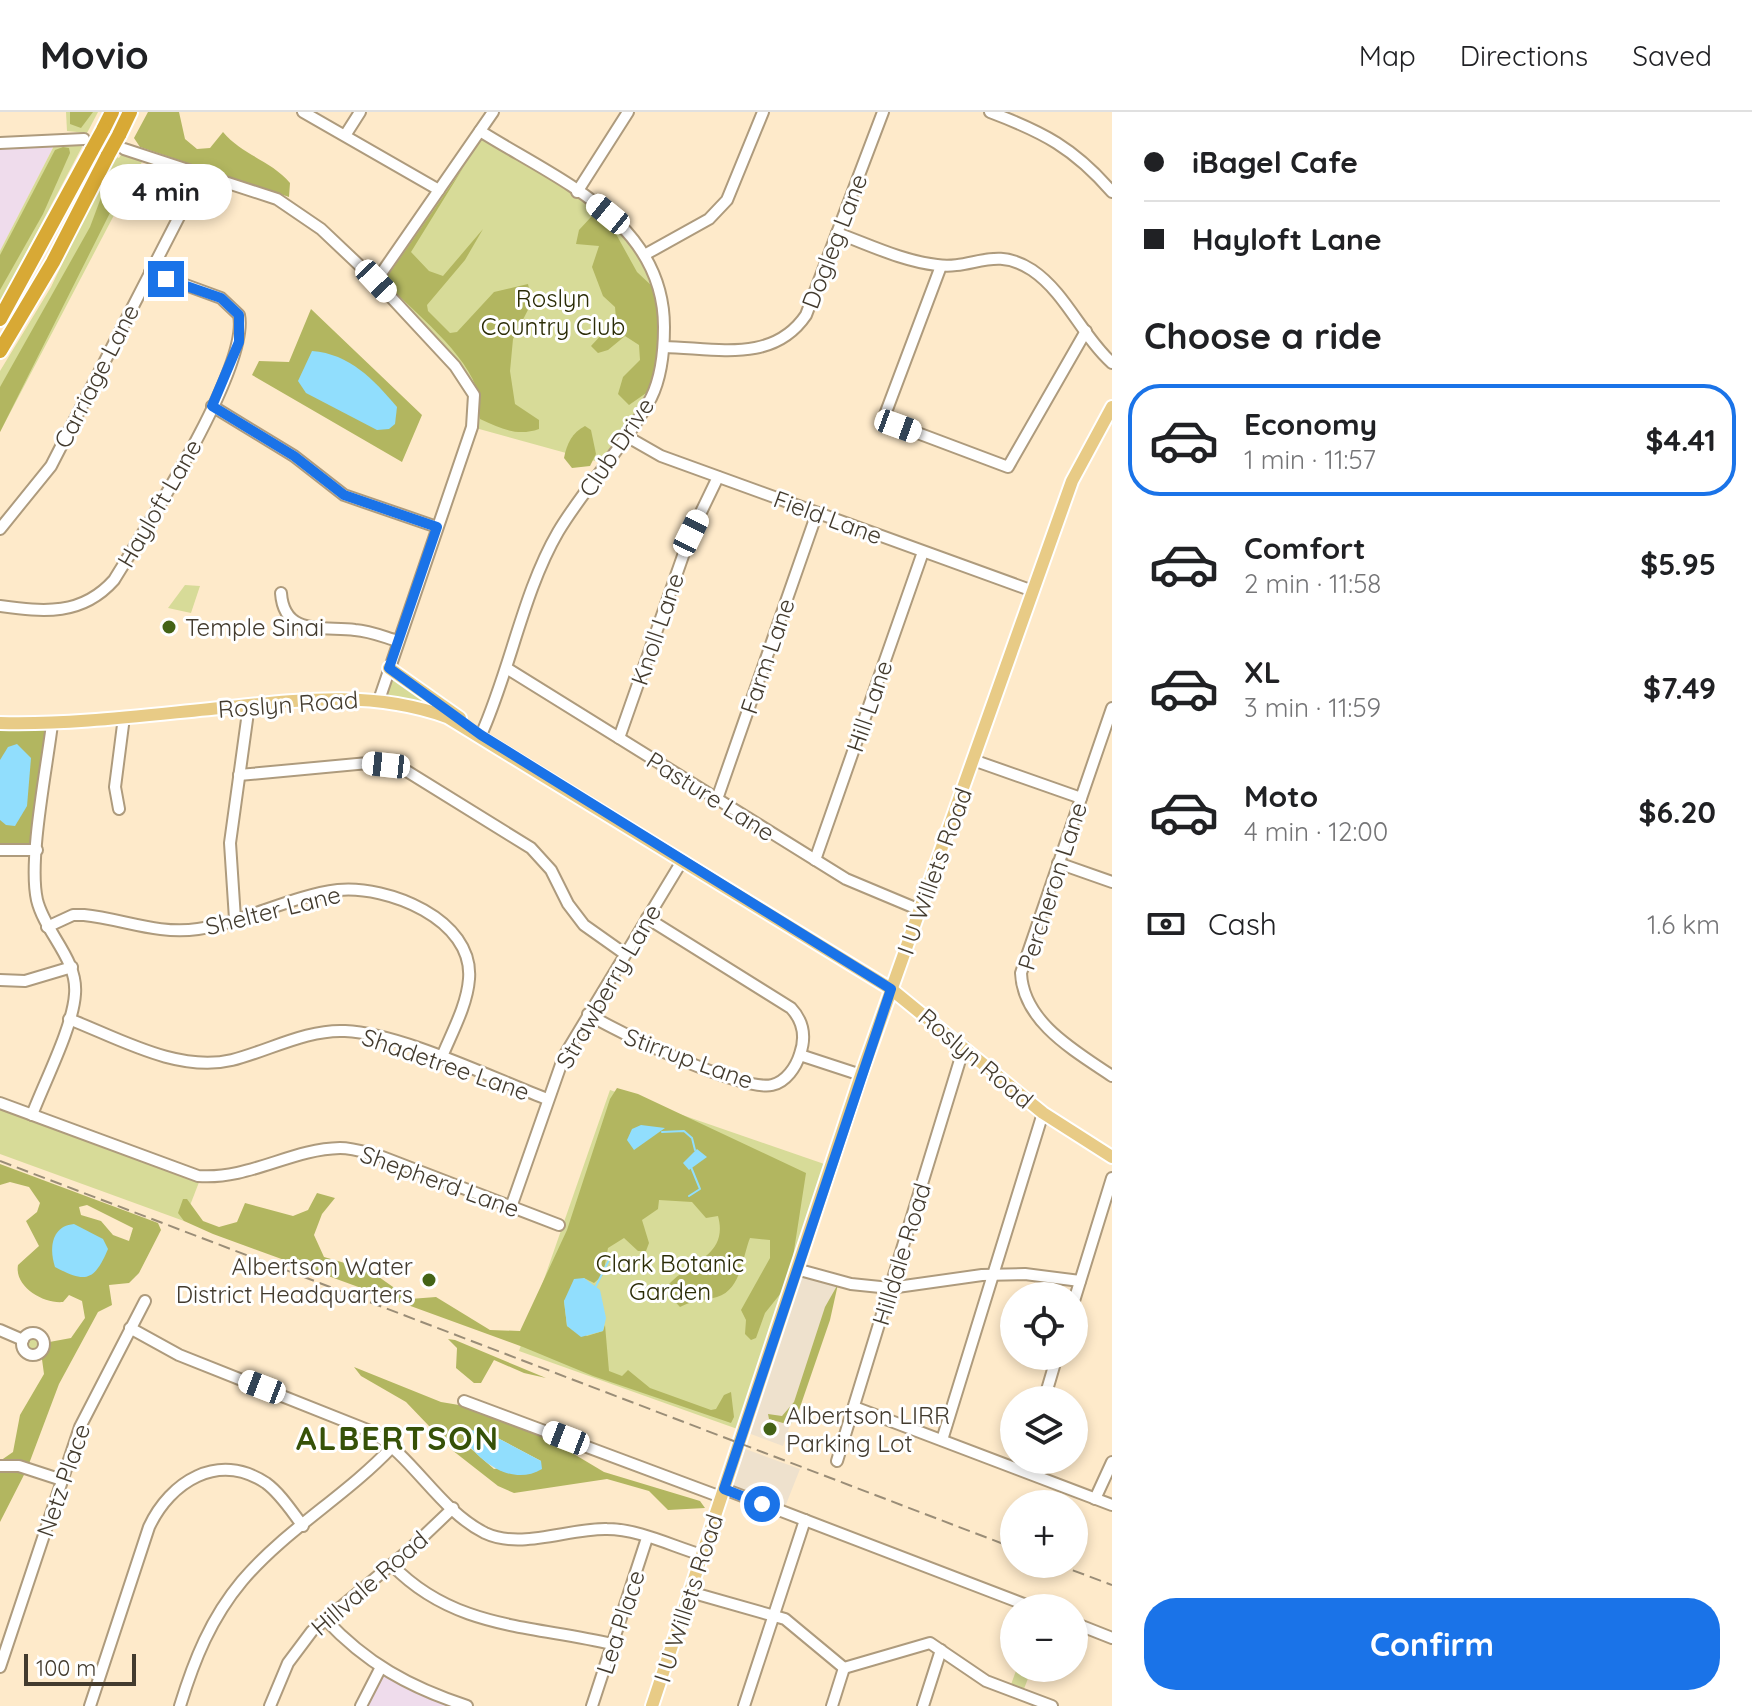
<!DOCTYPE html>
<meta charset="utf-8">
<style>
:root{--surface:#fff;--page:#f2f2f2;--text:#202124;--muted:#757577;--line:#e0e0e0;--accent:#1a73e8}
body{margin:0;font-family:Quicksand,sans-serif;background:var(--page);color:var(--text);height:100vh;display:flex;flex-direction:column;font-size:30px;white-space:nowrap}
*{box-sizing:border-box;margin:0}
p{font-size:26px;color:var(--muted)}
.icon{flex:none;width:44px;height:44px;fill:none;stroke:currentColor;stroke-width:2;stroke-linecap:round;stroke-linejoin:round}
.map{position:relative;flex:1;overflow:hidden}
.panel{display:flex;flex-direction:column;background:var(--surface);width:640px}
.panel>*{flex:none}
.top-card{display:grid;align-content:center;height:176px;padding:0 32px;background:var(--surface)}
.buttons{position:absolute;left:1000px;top:1170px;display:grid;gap:16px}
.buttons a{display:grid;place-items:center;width:88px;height:88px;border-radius:50%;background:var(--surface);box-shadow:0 4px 12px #0003;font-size:40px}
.scale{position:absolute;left:24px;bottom:20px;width:112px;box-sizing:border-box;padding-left:8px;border:4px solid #433b2e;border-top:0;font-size:22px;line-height:28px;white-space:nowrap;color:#433b2e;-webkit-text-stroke:6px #fff;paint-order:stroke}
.end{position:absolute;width:36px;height:36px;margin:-18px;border:10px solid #1a73e8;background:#fff;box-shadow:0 0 0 4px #fff}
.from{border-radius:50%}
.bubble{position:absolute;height:56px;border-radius:28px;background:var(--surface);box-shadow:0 4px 12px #0003;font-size:26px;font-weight:700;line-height:56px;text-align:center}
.car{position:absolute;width:24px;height:48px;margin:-24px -12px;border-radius:10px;box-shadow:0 0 6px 2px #0007;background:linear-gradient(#fff 24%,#345 0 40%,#fff 0 76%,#345 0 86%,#fff 0)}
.top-card b{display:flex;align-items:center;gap:28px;height:76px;font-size:30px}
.top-card b+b{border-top:2px solid var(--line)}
.top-card i{width:20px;height:20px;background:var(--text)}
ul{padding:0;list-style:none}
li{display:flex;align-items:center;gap:24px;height:112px;margin:0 16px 12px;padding:0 16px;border:4px solid transparent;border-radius:32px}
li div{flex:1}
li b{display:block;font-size:30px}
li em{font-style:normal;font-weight:700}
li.current{border-color:var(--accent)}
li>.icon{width:72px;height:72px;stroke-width:1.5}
h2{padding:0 32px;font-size:36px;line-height:96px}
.pay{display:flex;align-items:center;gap:20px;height:88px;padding:0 32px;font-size:30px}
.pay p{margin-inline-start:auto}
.button{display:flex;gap:16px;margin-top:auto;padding:16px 32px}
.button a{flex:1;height:92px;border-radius:32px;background:var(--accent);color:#fff;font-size:32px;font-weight:700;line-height:92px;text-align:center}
header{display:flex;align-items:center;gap:48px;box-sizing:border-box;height:112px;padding:0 40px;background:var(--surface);border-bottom:2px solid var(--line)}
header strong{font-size:38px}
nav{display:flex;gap:44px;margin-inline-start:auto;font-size:28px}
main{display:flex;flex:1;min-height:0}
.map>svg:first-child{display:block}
.commercial{fill:#eee1cd}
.education{fill:#efdcec}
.green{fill:#d7db98}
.forest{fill:#b2b660;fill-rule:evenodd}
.water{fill:#91defd}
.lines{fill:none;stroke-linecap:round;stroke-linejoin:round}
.stream{stroke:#91defd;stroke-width:2}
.minor-casing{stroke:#ae9b7d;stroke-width:14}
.major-casing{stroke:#fff;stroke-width:16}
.highway-casing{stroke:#fff;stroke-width:18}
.minor{stroke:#fff;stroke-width:10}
.major{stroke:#e8cb86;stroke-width:12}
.highway{stroke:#d8a935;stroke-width:14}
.rail{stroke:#9a8d77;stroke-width:2;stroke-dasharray:12 6;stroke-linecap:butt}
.highway-bridge-casing{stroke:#fff;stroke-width:18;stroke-linecap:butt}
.highway-bridge{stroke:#d8a935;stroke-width:14}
.route{stroke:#1a73e8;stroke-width:10}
.poi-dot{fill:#446316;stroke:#fff;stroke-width:3}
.labels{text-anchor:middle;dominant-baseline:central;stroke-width:6;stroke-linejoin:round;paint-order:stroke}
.street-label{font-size:24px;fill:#433b2e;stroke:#fff}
.park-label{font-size:24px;fill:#2b2c06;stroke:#fff}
.poi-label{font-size:24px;fill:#433b2e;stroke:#fff;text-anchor:start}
.district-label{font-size:32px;font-weight:bold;letter-spacing:2px;fill:#365108;stroke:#fff}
</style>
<header>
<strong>Movio</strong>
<nav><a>Map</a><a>Directions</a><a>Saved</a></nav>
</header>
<main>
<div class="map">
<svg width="1112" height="1594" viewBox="0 0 1112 1594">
<rect width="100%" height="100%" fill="#feeaca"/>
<!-- commercial -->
<g class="commercial">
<polygon points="796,1157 839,1169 783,1334 743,1319"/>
<polygon points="737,1334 800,1357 783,1400 724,1377"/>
</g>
<!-- education -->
<g class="education">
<polygon points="56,30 0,139 0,35"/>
<polygon points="380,1557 467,1594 361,1594"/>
</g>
<!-- green -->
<g class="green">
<polygon points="66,0 98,0 87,21 67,19"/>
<polygon points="481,19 594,91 637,128 664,196 658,269 606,352 472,315 474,283 376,169"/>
<polygon points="56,30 81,31 82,35 0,190 0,139"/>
<polygon points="122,41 143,48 0,320 0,259 51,175 114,44 119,46"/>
<polygon points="185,473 200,474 191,501 168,496"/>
<polygon points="389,556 447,605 379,588"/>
<polygon points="610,978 830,1054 743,1319 519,1239"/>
<polygon points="0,991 201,1065 184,1109 0,1042"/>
<circle cx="33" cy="1232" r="11"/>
<polygon points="1017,1556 1032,1556 1022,1582 1009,1578"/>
</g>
<!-- forest -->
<g class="forest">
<polygon points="93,0 81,16 70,12 70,0"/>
<path d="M148 0H179L185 27 197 37 210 36 223 20C242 43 272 49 290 71L289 85 140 35 134 26Z"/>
<polygon points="63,35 69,36 70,41 43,102 0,178 0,143 55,38"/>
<polygon points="122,56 128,57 129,63 0,320 0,275 90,115 105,75"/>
<path d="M463 56 411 140 429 159 443 164 483 117 465 148 427 193 428 199 450 221 457 220 494 180 528 172 532 190 513 227 510 259 515 292 539 308V317C517 325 500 316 480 307 478 299 479 290 478 282 469 242 411 198 384 169Z"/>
<polygon points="592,104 611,113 637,160 654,176 659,208 655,262 649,279 629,293 618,282 623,265 640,248 639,233 625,224 608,238 598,241 591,234 616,207 615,195 603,184 592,155 599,134 576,132 579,118"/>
<polygon points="311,197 422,303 402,350 252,263 259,249 289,250"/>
<path d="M585 314 591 318 596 342 590 354 572 356 564 346C567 331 572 321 585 314Z"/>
<polygon points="0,611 52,612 37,738 0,738"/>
<path d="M617 976 638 982 806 1061 789 1171 765 1201 756 1226 751 1228 745 1222 746 1208 741 1198 770 1146V1128L750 1126C742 1146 741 1178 717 1185 704 1189 693 1188 680 1195L669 1183V1172C689 1150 729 1144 718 1104L706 1106 692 1090 659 1088 658 1097 642 1108 649 1131 646 1139H638L624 1126 608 1136 603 1163 594 1171 584 1166 564 1189 567 1214 587 1224 603 1219 605 1213 609 1259 622 1264 628 1258 650 1276 711 1298 716 1297 724 1283 731 1280 734 1305 731 1311 593 1264 523 1235 213 1122 184 1109 178 1101 183 1087H187L203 1109 219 1115 237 1110 245 1091 293 1104 308 1098 317 1081 335 1086 322 1102 314 1123 324 1145 369 1158 410 1187 436 1185 490 1218 520 1219 567 1118 610 987Z"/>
<path d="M0 1052 158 1111 161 1118 139 1161 129 1171 109 1173 112 1193 98 1200 59 1272 27 1357 0 1410V1349L13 1340 20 1303 44 1262 41 1240 44 1231 71 1226 85 1206 82 1189 69 1183 63 1190C44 1192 14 1175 18 1153L39 1134 26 1109 37 1100 40 1091 29 1075 10 1070 0 1073ZM87 1093 133 1116 129 1129 113 1123 101 1109 81 1103 79 1095Z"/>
<polygon points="838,1172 830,1208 797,1304 790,1313 769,1307 768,1302 782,1304 794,1290 825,1195"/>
<polygon points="448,1227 455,1228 546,1266 524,1261 494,1248 481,1271 474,1271 456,1256 457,1236"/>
<path d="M354 1255 441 1290 471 1295 542 1323 604 1360 700 1389 705 1396 668 1398 649 1379 607 1367 514 1381 498 1374 452 1338 406 1290 361 1264ZM492 1323 541 1349 494 1357 469 1335Z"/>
</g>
<!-- water -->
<g class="water">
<path d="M312 239C350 242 373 267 397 295L395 312 389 317 377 318 306 281 298 269Z"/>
<polygon points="17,632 31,646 27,694 15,714 6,713 0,708 0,648 8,635"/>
<polygon points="641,1013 665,1016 634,1038 627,1028 632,1017"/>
<polygon points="697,1037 707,1045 689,1058 683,1051"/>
<path d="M74 1112 103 1127 108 1137C94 1170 85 1171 55 1155 49 1137 51 1114 74 1112Z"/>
<polygon points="584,1166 600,1178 606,1206 603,1219 581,1225 567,1214 564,1189 574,1167"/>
<path d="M471 1318 492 1323 541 1349 542 1357C512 1375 479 1350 463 1325Z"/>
</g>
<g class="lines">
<!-- stream -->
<g class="stream">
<polyline points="662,1020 684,1019 692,1026 695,1038"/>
<polyline points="689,1084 700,1077 691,1055"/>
<polyline points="595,1176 609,1148"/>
</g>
<defs>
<g id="minor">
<polyline points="303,0 439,78"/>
<path d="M990 0C1043 20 1074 36 1112 80"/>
<path d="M480 19C558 68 664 109 664 215 664 239 662 264 651 286 625 334 586 373 558 420 523 480 510 559 481 623"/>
<polyline points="346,22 360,0"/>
<polyline points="0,31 84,27"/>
<polyline points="124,37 277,87 321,117 376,169 455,254 474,283 472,315 379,588"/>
<polyline points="577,80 628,0"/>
<path d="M837 121C870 133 902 149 937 153 973 158 994 133 1032 158 1066 181 1082 224 1112 251"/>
<polyline points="646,142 709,107 727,88 763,0"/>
<polyline points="941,154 883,308 1008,355 1086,219"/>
<polyline points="376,169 493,0"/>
<path d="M664 235C715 236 773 252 806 203L883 0"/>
<polyline points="212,294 294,344 344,383 437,415"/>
<polyline points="626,324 661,344 1033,479"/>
<polyline points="0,417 51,354 202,60"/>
<path d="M281 481C284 525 324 514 355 518 370 519 384 525 398 529"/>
<path d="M0 494C44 500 82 504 114 468 144 419 250 255 239 203L221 186 150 160"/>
<polyline points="508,557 846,767 920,798"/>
<path d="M1112 596 1021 861C1023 910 1075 939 1112 964"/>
<polyline points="619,626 691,421 718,365"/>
<polyline points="973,648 1081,686"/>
<polyline points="239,663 368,651 405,658 531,736 551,758 568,792 584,813 625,842"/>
<polyline points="717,687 817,401"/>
<polyline points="119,697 115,675 124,605"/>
<polyline points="0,738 37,738"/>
<polyline points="815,748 923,440"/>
<polyline points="1058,751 1112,770"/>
<polyline points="235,807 230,731 249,593"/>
<path d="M47 815 73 803H84C123 807 158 823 198 817 245 810 290 784 338 778 387 773 474 807 469 867 467 894 451 922 441 947"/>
<polyline points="0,868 25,869 72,855"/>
<path d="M588 902C617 920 742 980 772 973 786 970 796 955 800 942 806 925 804 910 791 896L647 806"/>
<path d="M69 907C118 926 178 961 232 948 268 939 307 917 345 919 400 921 492 966 547 987"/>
<polyline points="800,943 861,963"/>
<path d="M0 991 198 1064C249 1068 291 1037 340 1036 352 1036 365 1040 377 1043L559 1113"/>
<path d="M32 1003C44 971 73 915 75 882 78 847 45 821 37 788 28 748 47 655 52 612"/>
<polyline points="511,1095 564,944 682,749"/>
<polyline points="796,1157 851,1172 890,1176 982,1163 1025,1162 1080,1169"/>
<polyline points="1074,1189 1112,1066"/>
<path d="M130 1216 179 1243 370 1319C414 1345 439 1398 485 1421 521 1438 569 1416 607 1417 638 1417 672 1434 702 1443"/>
<polyline points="0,1218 23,1228"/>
<circle cx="33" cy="1232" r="11"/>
<polyline points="1044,1288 1057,1244"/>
<polyline points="464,1289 721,1385"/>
<polyline points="854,1295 1112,1393"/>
<polyline points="942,1328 1043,1001"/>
<polyline points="837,1349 964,935"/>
<polyline points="0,1354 19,1354 62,1368"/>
<polyline points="724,1377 1034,1496"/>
<polyline points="1095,1387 1112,1350"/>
<path d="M392 1453C454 1517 530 1513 612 1532"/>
<polyline points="690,1480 785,1507 844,1556"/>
<path d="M325 1507C366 1551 409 1575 467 1594"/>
<polyline points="1074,1511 1112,1526"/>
<polyline points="0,1555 80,1315 145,1189"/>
<polyline points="844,1556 930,1531 986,1569 1052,1594"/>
<path d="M90 1594 149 1415C170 1370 218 1339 266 1371 281 1382 292 1400 303 1414"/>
<path d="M180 1594C194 1548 211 1506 242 1469 285 1418 346 1384 392 1335"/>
<polyline points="270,1594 288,1551 312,1519 409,1438 453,1396"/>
<polyline points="361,1594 380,1557"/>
<polyline points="592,1594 647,1426"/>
<polyline points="744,1594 805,1408"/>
<polyline points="832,1594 844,1556"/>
<polyline points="923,1594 941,1538"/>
</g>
<g id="major">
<polyline points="389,556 460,606"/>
<path d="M0 611C77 613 154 602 231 595 306 587 375 579 447 605L891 877 1043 1001 1112 1045"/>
<polyline points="652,1594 861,963 1072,369 1112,295"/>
</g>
<g id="highway">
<polyline points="103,18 112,0"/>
<polyline points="119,23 130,0"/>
<polyline points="0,207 92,38"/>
<polyline points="0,239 53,150 108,43"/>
</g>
</defs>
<!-- minor casing -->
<use href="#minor" class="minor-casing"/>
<!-- major casing -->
<use href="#major" class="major-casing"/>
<!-- highway casing -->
<use href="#highway" class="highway-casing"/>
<!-- minor -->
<use href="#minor" class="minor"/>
<!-- major -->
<use href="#major" class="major"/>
<!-- highway -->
<use href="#highway" class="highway"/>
<!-- rail -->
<g class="rail">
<polyline points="0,1049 1014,1436"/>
<polyline points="1056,1452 1112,1473"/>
</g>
<defs>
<g id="highway-bridge">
<polyline points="92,38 103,18"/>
<polyline points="108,43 119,23"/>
</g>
</defs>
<!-- highway-bridge casing -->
<use href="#highway-bridge" class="highway-bridge-casing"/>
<!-- highway-bridge -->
<use href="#highway-bridge" class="highway-bridge"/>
</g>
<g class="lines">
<!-- route -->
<polyline class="route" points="166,167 221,186 239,203 239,230 212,294 294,344 344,383 437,415 389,556 481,623 891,877 724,1377 762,1392"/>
</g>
<!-- markers -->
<g class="poi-dot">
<circle cx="169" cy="515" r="8"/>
<circle cx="429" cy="1168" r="8"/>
<circle cx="770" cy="1317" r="8"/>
</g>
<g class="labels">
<!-- street labels -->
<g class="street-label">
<text transform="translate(834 129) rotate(-69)">Dogleg Lane</text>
<text transform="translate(96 264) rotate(-63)">Carriage Lane</text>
<text transform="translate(616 335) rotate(-56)">Club Drive</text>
<text transform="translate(159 391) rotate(-60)">Hayloft Lane</text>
<text transform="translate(828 405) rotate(20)">Field Lane</text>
<text transform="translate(657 517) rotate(-71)">Knoll Lane</text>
<text transform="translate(767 544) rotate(-71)">Farm Lane</text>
<text transform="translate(288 592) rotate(-4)">Roslyn Road</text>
<text transform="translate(869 594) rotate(-71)">Hill Lane</text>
<text transform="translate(711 684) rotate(32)">Pasture Lane</text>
<text transform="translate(934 759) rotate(-70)">I U Willets Road</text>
<text transform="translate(1052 774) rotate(-72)">Percheron Lane</text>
<text transform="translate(273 798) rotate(-14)">Shelter Lane</text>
<text transform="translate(608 874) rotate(-60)">Strawberry Lane</text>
<text transform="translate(689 946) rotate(20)">Stirrup Lane</text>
<text transform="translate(976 946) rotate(40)">Roslyn Road</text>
<text transform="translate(446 952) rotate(19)">Shadetree Lane</text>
<text transform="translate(440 1069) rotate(20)">Shepherd Lane</text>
<text transform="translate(901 1142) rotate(-73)">Hilldale Road</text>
<text transform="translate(63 1368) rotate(-71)">Netz Place</text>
<text transform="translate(369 1471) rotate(-41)">Hillvale Road</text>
<text transform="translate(688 1486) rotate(-72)">I U Willets Road</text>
<text transform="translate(620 1510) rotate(-72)">Lea Place</text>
</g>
<!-- park labels -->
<g class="park-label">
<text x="553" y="186">Roslyn<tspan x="553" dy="28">Country Club</tspan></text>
<text x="670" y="1151">Clark Botanic<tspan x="670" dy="28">Garden</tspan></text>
</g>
<!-- poi labels -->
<g class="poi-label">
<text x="185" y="515">Temple Sinai</text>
<text x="413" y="1154" text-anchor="end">Albertson Water<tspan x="413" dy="28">District Headquarters</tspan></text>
<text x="786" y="1303">Albertson LIRR<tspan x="786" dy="28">Parking Lot</tspan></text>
</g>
<!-- district labels -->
<g class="district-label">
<text x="398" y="1326">ALBERTSON</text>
</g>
</g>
</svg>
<div class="buttons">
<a><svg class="icon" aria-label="locate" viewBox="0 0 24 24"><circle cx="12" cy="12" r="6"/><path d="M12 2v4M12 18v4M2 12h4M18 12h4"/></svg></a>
<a><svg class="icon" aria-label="layers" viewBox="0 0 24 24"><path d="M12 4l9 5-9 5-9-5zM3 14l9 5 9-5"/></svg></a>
<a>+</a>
<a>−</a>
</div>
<div class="scale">100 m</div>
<i class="end from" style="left:762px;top:1392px"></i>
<i class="end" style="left:166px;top:167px"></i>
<div class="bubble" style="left:100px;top:52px;width:132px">4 min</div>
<i class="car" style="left:608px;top:102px;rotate:309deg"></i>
<i class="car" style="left:376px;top:169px;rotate:137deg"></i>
<i class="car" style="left:898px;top:314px;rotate:110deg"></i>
<i class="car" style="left:691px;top:421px;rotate:26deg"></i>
<i class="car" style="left:386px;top:653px;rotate:276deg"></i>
<i class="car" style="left:262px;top:1275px;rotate:291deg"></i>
<i class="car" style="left:566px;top:1326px;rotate:291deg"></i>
</div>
<section class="panel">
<div class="top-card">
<b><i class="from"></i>iBagel Cafe</b>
<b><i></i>Hayloft Lane</b>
</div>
<h2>Choose a ride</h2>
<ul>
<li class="current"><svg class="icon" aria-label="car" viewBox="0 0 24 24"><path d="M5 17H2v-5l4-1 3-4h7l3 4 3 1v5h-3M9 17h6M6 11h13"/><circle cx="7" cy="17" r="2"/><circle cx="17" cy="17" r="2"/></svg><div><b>Economy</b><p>1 min · 11:57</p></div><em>$4.41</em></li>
<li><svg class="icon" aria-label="car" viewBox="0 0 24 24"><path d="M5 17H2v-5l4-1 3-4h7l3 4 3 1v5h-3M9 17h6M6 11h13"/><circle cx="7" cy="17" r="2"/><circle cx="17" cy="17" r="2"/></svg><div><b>Comfort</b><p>2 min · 11:58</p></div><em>$5.95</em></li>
<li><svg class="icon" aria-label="car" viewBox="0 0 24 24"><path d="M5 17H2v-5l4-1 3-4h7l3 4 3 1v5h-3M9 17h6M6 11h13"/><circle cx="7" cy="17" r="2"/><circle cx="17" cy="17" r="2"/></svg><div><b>XL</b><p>3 min · 11:59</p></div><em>$7.49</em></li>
<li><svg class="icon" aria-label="car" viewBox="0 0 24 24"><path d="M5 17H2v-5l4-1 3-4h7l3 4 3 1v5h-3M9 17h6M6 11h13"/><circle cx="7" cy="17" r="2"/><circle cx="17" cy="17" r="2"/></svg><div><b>Moto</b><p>4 min · 12:00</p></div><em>$6.20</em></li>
</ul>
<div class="pay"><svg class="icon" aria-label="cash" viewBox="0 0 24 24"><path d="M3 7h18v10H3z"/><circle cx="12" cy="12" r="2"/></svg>Cash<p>1.6 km</p></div>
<div class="button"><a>Confirm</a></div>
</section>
</main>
